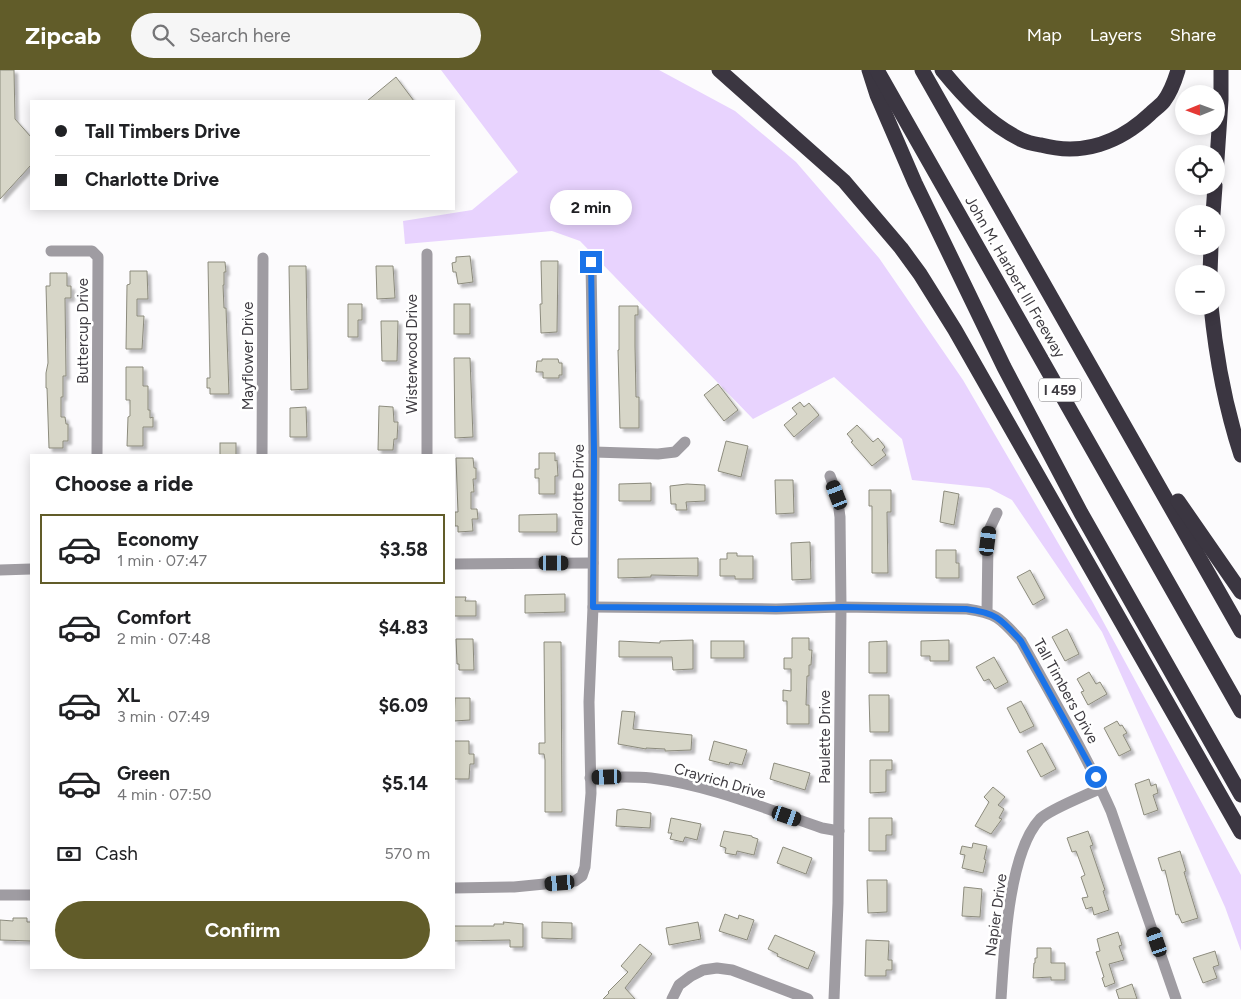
<!DOCTYPE html>
<meta charset="utf-8">
<style>
:root{--surface:#fff;--page:#f6f6f6;--text:#202124;--muted:#757577;--line:#e0e0e0;--accent:#615c29}
body{margin:0;font-family:Figtree,sans-serif;background:var(--page);color:var(--text);height:100vh;display:flex;flex-direction:column;font-size:19px;white-space:nowrap}
*{box-sizing:border-box;margin:0}
p{font-size:16px;color:var(--muted)}
.icon{flex:none;width:28px;height:28px;fill:none;stroke:currentColor;stroke-width:2;stroke-linecap:round;stroke-linejoin:round}
.map{position:relative;flex:1;overflow:hidden}
.drawer{position:absolute;left:30px;top:384px;width:425px;height:515px;display:flex;flex-direction:column;background:var(--surface);border-radius:0px;box-shadow:0 2px 12px #0003}
.drawer>*{flex:none}
.hud{position:absolute;left:30px;top:30px;width:425px;height:110px;border-radius:0px;box-shadow:0 2px 12px #0003;display:grid;align-content:center;height:110px;padding:0 25px;background:var(--surface)}
.needle{width:32px;rotate:269deg}
.tools{position:absolute;left:1175px;top:15px;display:grid;gap:10px}
.tools a{display:grid;place-items:center;width:50px;height:50px;border-radius:50%;background:var(--surface);box-shadow:0 2px 12px #0003;font-size:25px}
.end{position:absolute;width:22px;height:22px;margin:-11px;border:6px solid #1a73e8;background:#fff;box-shadow:0 0 0 2px #fff}
.from{border-radius:50%}
.bubble{position:absolute;height:35px;border-radius:18px;background:var(--surface);box-shadow:0 2px 12px #0003;font-size:16px;font-weight:700;line-height:35px;text-align:center}
.car{position:absolute;width:15px;height:30px;margin:-15px -8px;border-radius:6px;box-shadow:0 0 4px 1px #0007;background:linear-gradient(#222 24%,#8ab4d8 0 40%,#222 0 76%,#8ab4d8 0 86%,#222 0)}
.hud b{display:flex;align-items:center;gap:18px;height:48px;font-size:19px}
.hud b+b{border-top:1px solid var(--line)}
.hud i{width:12px;height:12px;background:var(--text)}
ul{padding:0;list-style:none}
li{display:flex;align-items:center;gap:15px;height:70px;margin:0 10px 8px;padding:0 15px;border:2px solid transparent;border-radius:0px}
li div{flex:1}
li b{display:block;font-size:19px}
li em{font-style:normal;font-weight:700}
li.current{border-color:var(--accent)}
li>.icon{width:45px;height:45px;stroke-width:1.5}
h2{padding:0 25px;font-size:22px;line-height:60px}
.pay{display:flex;align-items:center;gap:12px;height:55px;padding:0 25px;font-size:19px}
.pay p{margin-inline-start:auto}
.button{display:flex;gap:10px;margin-top:auto;padding:10px 25px}
.button a{flex:1;height:58px;border-radius:30px;background:var(--accent);color:#fff;font-size:20px;font-weight:700;line-height:58px;text-align:center}
header{display:flex;align-items:center;gap:30px;box-sizing:border-box;height:70px;padding:0 25px;background:var(--accent);color:#fff}
header strong{font-size:24px}
nav{display:flex;gap:28px;margin-inline-start:auto;font-size:18px}
.search{width:350px;height:45px;background:var(--page);display:flex;align-items:center;gap:12px;box-sizing:border-box;padding:0 18px;border-radius:28px;color:var(--muted);font-size:19px}
.map>svg:first-child{display:block}
.green{fill:#e8d3fe}
.building{fill:#d7d6c8;stroke:#8c8b7d;filter:url(#shadow)}
.lines{fill:none;stroke-linecap:round;stroke-linejoin:round}
.minor{stroke:#9f9ca2;stroke-width:11}
.highway{stroke:#3b3641;stroke-width:15}
.route{stroke:#1a73e8;stroke-width:6}
.labels{text-anchor:middle;dominant-baseline:central;stroke-width:5;stroke-linejoin:round;paint-order:stroke}
.shield{fill:#fff;stroke:#78767a;stroke-width:1}
.shield-label{font-size:14px;font-weight:bold;fill:#3e3b41}
.street-label{font-size:15px;fill:#3e3b41;stroke:#fff}
</style>
<header>
<strong>Zipcab</strong>
<div class="search"><svg class="icon" aria-label="search" viewBox="0 0 24 24"><circle cx="10" cy="10" r="6"/><path d="M15 15l6 6"/></svg>Search here</div>
<nav><a>Map</a><a>Layers</a><a>Share</a></nav>
</header>
<div class="map">
<svg width="1241" height="929" viewBox="0 0 1241 929">
<defs>
<filter id="shadow"><feDropShadow dx="3.5" dy="3.5" stdDeviation="1" flood-color="#0004"/></filter>
</defs>
<rect width="100%" height="100%" fill="#fcfbfd"/>
<!-- green -->
<polygon class="green" points="441,0 659,0 735,41 796,92 879,188 963,310 1092,531 1241,805 1241,881 1225,837 1102,562 1012,430 989,418 912,410 902,369 834,307 753,349 580,171 552,161 405,174 403,151 472,140 518,102"/>
<!-- building -->
<g class="building">
<polygon points="0,0 14,0 15,49 31,67 31,95 0,129"/>
<polygon points="396,7 414,31 367,31"/>
<polygon points="470,186 473,212 458,214 456,202 453,202 452,193 456,192 456,187"/>
<polygon points="541,191 558,191 557,262 541,263 540,234 542,234"/>
<polygon points="208,192 225,192 226,202 224,202 224,215 223,215 224,238 226,238 229,324 210,324 210,318 207,318 207,308 210,308"/>
<polygon points="289,196 306,196 308,319 291,320"/>
<polygon points="376,196 393,196 395,228 377,229"/>
<polygon points="130,201 147,201 148,229 137,229 137,246 144,246 142,279 126,279 127,215 130,214"/>
<polygon points="50,203 67,203 67,216 71,216 71,228 65,228 66,306 63,306 63,327 61,327 61,347 65,347 66,354 68,354 68,371 63,371 63,378 49,378 47,318 46,318 46,303 48,293 46,216 50,216"/>
<polygon points="348,234 362,234 362,250 358,250 358,267 348,267"/>
<rect x="454" y="234" width="16" height="30"/>
<polygon points="619,236 638,236 638,245 635,245 635,276 636,327 639,327 639,358 620,358 618,280 619,280"/>
<polygon points="381,251 398,251 397,291 382,291"/>
<polygon points="454,288 470,288 473,367 455,368"/>
<polygon points="542,289 558,289 559,293 562,293 562,305 559,305 559,308 543,308 543,302 536,302 537,291 542,291"/>
<polygon points="126,297 143,297 143,316 148,316 148,340 150,340 150,348 153,347 153,357 143,357 143,376 127,376 128,347 130,346 130,330 126,330"/>
<polygon points="718,314 738,340 724,351 704,325"/>
<polygon points="800,332 804,337 809,333 819,345 794,367 784,355 797,344 792,338"/>
<polygon points="379,336 393,337 394,352 398,352 397,369 394,369 393,380 378,380"/>
<polygon points="306,337 307,367 290,367 290,338"/>
<polygon points="857,355 873,372 878,368 885,377 882,380 886,385 872,396 851,372 853,371 847,364"/>
<polygon points="726,371 748,376 741,407 718,401"/>
<rect x="220" y="373" width="16" height="12"/>
<polygon points="539,383 555,383 555,391 557,390 558,406 555,406 555,424 539,424 539,408 535,408 535,399 539,399"/>
<polygon points="456,388 473,388 474,398 476,398 476,409 473,409 474,422 471,422 471,439 477,439 478,449 472,449 473,461 458,462 458,456 455,456 455,442 458,442"/>
<polygon points="775,410 793,410 794,443 776,444"/>
<polygon points="651,413 651,431 619,431 619,414"/>
<polygon points="687,414 705,415 705,431 686,432 687,440 676,440 676,434 671,434 670,416"/>
<polygon points="869,420 891,420 891,442 887,442 888,503 872,503 872,436 869,436"/>
<polygon points="944,421 959,424 954,455 940,452"/>
<polygon points="557,444 557,462 519,462 519,445"/>
<polygon points="810,472 811,509 792,510 791,473"/>
<polygon points="936,480 956,480 956,493 959,493 959,508 936,508"/>
<polygon points="727,483 737,483 737,486 753,486 753,509 735,509 735,506 720,506 720,489 727,489"/>
<polygon points="698,488 698,506 651,505 651,507 618,508 618,489"/>
<polygon points="1030,500 1045,528 1033,535 1017,507"/>
<polygon points="565,524 565,542 525,543 525,525"/>
<polygon points="454,527 466,527 465,531 476,531 476,546 454,546"/>
<polygon points="1067,559 1079,584 1065,591 1052,567"/>
<polygon points="792,568 809,568 809,580 812,580 811,595 809,595 809,606 807,606 806,635 809,635 809,654 787,654 787,631 783,631 783,620 791,621 791,599 784,599 784,588 792,588"/>
<polygon points="456,569 473,569 474,600 459,600 459,594 457,594"/>
<polygon points="693,570 693,599 673,600 672,587 619,587 619,571 660,573 660,571"/>
<polygon points="949,570 949,591 930,591 930,586 921,586 921,571"/>
<rect x="711" y="571" width="33" height="17"/>
<polygon points="887,571 887,603 869,603 869,572"/>
<polygon points="544,572 561,572 562,742 545,742 545,690 544,684 539,684 539,673 545,673"/>
<polygon points="994,587 1008,612 995,619 989,609 984,611 976,597"/>
<polygon points="1089,602 1096,614 1100,612 1107,624 1088,635 1081,622 1084,621 1077,609"/>
<polygon points="869,625 889,625 889,662 870,662"/>
<polygon points="455,628 470,628 470,650 454,651"/>
<polygon points="1021,631 1034,656 1020,663 1007,638"/>
<polygon points="622,641 635,642 633,659 692,665 691,680 665,681 665,679 646,678 646,679 618,674"/>
<polygon points="1117,651 1120,656 1122,655 1127,663 1123,665 1131,680 1119,686 1104,658"/>
<polygon points="454,671 469,671 469,684 474,684 474,694 470,694 469,709 454,709"/>
<polygon points="714,671 747,680 742,695 730,692 729,695 709,690"/>
<polygon points="1042,673 1056,699 1041,707 1027,681"/>
<polygon points="870,690 892,690 892,700 886,700 886,722 870,723"/>
<polygon points="774,693 810,703 805,720 770,709"/>
<polygon points="1149,709 1151,716 1156,714 1158,723 1153,725 1158,740 1144,745 1135,714"/>
<polygon points="993,717 1005,727 998,735 1004,739 999,748 1002,749 991,764 975,756 989,732 984,727"/>
<polygon points="623,739 651,743 650,758 616,756 617,740"/>
<polygon points="671,748 701,754 697,770 685,767 683,772 670,769 672,763 668,763"/>
<polygon points="869,748 892,748 892,765 886,765 886,781 869,781"/>
<polygon points="724,761 752,766 752,767 758,769 754,785 737,781 736,785 725,783 726,778 720,776"/>
<polygon points="1088,761 1093,775 1090,776 1105,820 1103,821 1109,840 1094,845 1092,837 1086,839 1082,828 1088,827 1081,807 1085,805 1076,781 1072,782 1067,768"/>
<polygon points="973,773 987,776 984,789 986,790 983,803 962,798 965,785 960,784 962,776 972,778"/>
<polygon points="783,777 812,788 806,804 777,793"/>
<polygon points="1180,781 1186,801 1184,802 1198,848 1182,853 1178,844 1176,845 1165,800 1162,801 1158,788"/>
<polygon points="867,810 887,810 887,842 868,843"/>
<polygon points="964,817 982,819 980,847 962,846"/>
<polygon points="725,844 738,849 739,845 754,850 747,870 719,861"/>
<polygon points="13,848 27,848 27,852 31,852 31,871 0,870 0,850 13,851"/>
<polygon points="503,852 523,854 523,877 510,877 510,870 454,871 454,856 494,856 494,854 504,854"/>
<polygon points="542,852 572,853 572,869 542,868"/>
<polygon points="698,852 701,869 669,875 666,858"/>
<polygon points="1118,862 1122,875 1119,876 1124,890 1109,894 1115,913 1105,917 1102,908 1104,907 1096,882 1100,881 1097,869"/>
<polygon points="775,865 815,882 808,899 777,886 778,884 768,879"/>
<polygon points="866,870 889,871 888,890 892,890 892,900 886,900 886,906 865,906"/>
<polygon points="640,874 652,884 625,918 635,929 603,929 609,923 608,922 628,902 621,896"/>
<polygon points="1037,878 1051,878 1051,893 1065,893 1065,910 1051,910 1051,907 1033,908 1034,893 1035,893 1035,888 1037,888"/>
<polygon points="1215,881 1219,895 1213,897 1217,908 1203,913 1193,888"/>
<polygon points="1132,914 1137,929 1119,929 1116,920"/>
</g>
<g class="lines">
<!-- minor -->
<g class="minor">
<polyline points="51,181 92,181 98,187 97,385"/>
<polyline points="594,382 658,384 675,382 685,372"/>
<polyline points="262,385 263,188"/>
<polyline points="427,385 427,184"/>
<polyline points="830,406 837,425 840,447 841,537 838,833 834,929"/>
<polyline points="454,494 593,493"/>
<polyline points="0,500 31,499"/>
<path d="M593 537 776 539 841 537 967 539C997 543 1001 549 1021 571 1052 627 1085 682 1111 741L1176 929"/>
<polyline points="987,542 988,471 990,458 997,443"/>
<path d="M590 708C610 707 631 706 651 708 710 715 766 739 822 758L839 761"/>
<polyline points="454,818 514,817 575,811 582,806 585,797 591,723 589,632 593,537 594,382 591,192"/>
<polyline points="0,825 31,825"/>
<polyline points="672,929 679,915 691,906 703,900 717,898 732,900 808,929"/>
<path d="M1001 929C1004 883 1008 783 1040 749 1050 739 1087 725 1101 718"/>
</g>
<!-- highway -->
<g class="highway">
<polyline points="719,0 844,111 901,178 920,204 955,260 1241,762"/>
<polyline points="869,0 877,25 915,113 1004,297 1081,443 1241,725"/>
<polyline points="877,0 1241,641"/>
<polyline points="922,0 1241,561"/>
<path d="M942 0C964 27 990 55 1022 70 1028 73 1035 74 1041 75 1082 86 1119 73 1150 44 1154 40 1160 36 1164 31 1170 23 1175 10 1178 0"/>
<polyline points="1216,104 1221,30 1221,0"/>
<polyline points="1213,144 1215,116"/>
<polyline points="1210,204 1211,176"/>
<path d="M1211 236C1216 287 1225 336 1241 385"/>
<polyline points="1178,431 1241,522"/>
</g>
</g>
<g class="lines">
<!-- route -->
<path class="route" d="M591 192 594 382 593 537 776 539 841 537 966 539C997 543 1001 549 1021 571L1096 707"/>
</g>
<g class="labels">
<!-- shield labels -->
<rect class="shield" x="1039" y="308.5" width="42" height="23" rx="4"/>
<g class="shield-label">
<text x="1060" y="320">I 459</text>
</g>
<!-- street labels -->
<g class="street-label">
<text transform="translate(1015 207) rotate(60)">John M. Harbert III Freeway</text>
<text transform="translate(83 261) rotate(-90)">Buttercup Drive</text>
<text transform="translate(412 284) rotate(-90)">Wisterwood Drive</text>
<text transform="translate(248 286) rotate(-90)">Mayflower Drive</text>
<text transform="translate(578 425) rotate(-89)">Charlotte Drive</text>
<text transform="translate(1066 621) rotate(61)">Tall Timbers Drive</text>
<text transform="translate(825 667) rotate(-90)">Paulette Drive</text>
<text transform="translate(720 711) rotate(16)">Crayrich Drive</text>
<text transform="translate(996 845) rotate(-82)">Napier Drive</text>
</g>
</g>
</svg>
<div class="tools">
<a><svg class="needle" viewBox="-14 -14 28 28"><path d="M0-13l5 13h-10z" fill="#e53935"/><path d="M0 13l5-13h-10z" fill="#757577"/></svg></a>
<a><svg class="icon" aria-label="locate" viewBox="0 0 24 24"><circle cx="12" cy="12" r="6"/><path d="M12 2v4M12 18v4M2 12h4M18 12h4"/></svg></a>
<a>+</a>
<a>−</a>
</div>
<i class="end from" style="left:1096px;top:707px"></i>
<i class="end" style="left:591px;top:192px"></i>
<div class="bubble" style="left:550px;top:120px;width:82px">2 min</div>
<i class="car" style="left:837px;top:425px;rotate:339deg"></i>
<i class="car" style="left:988px;top:471px;rotate:7deg"></i>
<i class="car" style="left:554px;top:493px;rotate:90deg"></i>
<i class="car" style="left:607px;top:707px;rotate:268deg"></i>
<i class="car" style="left:787px;top:746px;rotate:109deg"></i>
<i class="car" style="left:560px;top:813px;rotate:265deg"></i>
<i class="car" style="left:1157px;top:872px;rotate:341deg"></i>
<div class="hud">
<b><i class="from"></i>Tall Timbers Drive</b>
<b><i></i>Charlotte Drive</b>
</div>
<section class="drawer">
<h2>Choose a ride</h2>
<ul>
<li class="current"><svg class="icon" aria-label="car" viewBox="0 0 24 24"><path d="M5 17H2v-5l4-1 3-4h7l3 4 3 1v5h-3M9 17h6M6 11h13"/><circle cx="7" cy="17" r="2"/><circle cx="17" cy="17" r="2"/></svg><div><b>Economy</b><p>1 min · 07:47</p></div><em>$3.58</em></li>
<li><svg class="icon" aria-label="car" viewBox="0 0 24 24"><path d="M5 17H2v-5l4-1 3-4h7l3 4 3 1v5h-3M9 17h6M6 11h13"/><circle cx="7" cy="17" r="2"/><circle cx="17" cy="17" r="2"/></svg><div><b>Comfort</b><p>2 min · 07:48</p></div><em>$4.83</em></li>
<li><svg class="icon" aria-label="car" viewBox="0 0 24 24"><path d="M5 17H2v-5l4-1 3-4h7l3 4 3 1v5h-3M9 17h6M6 11h13"/><circle cx="7" cy="17" r="2"/><circle cx="17" cy="17" r="2"/></svg><div><b>XL</b><p>3 min · 07:49</p></div><em>$6.09</em></li>
<li><svg class="icon" aria-label="car" viewBox="0 0 24 24"><path d="M5 17H2v-5l4-1 3-4h7l3 4 3 1v5h-3M9 17h6M6 11h13"/><circle cx="7" cy="17" r="2"/><circle cx="17" cy="17" r="2"/></svg><div><b>Green</b><p>4 min · 07:50</p></div><em>$5.14</em></li>
</ul>
<div class="pay"><svg class="icon" aria-label="cash" viewBox="0 0 24 24"><path d="M3 7h18v10H3z"/><circle cx="12" cy="12" r="2"/></svg>Cash<p>570 m</p></div>
<div class="button"><a>Confirm</a></div>
</section>
</div>
